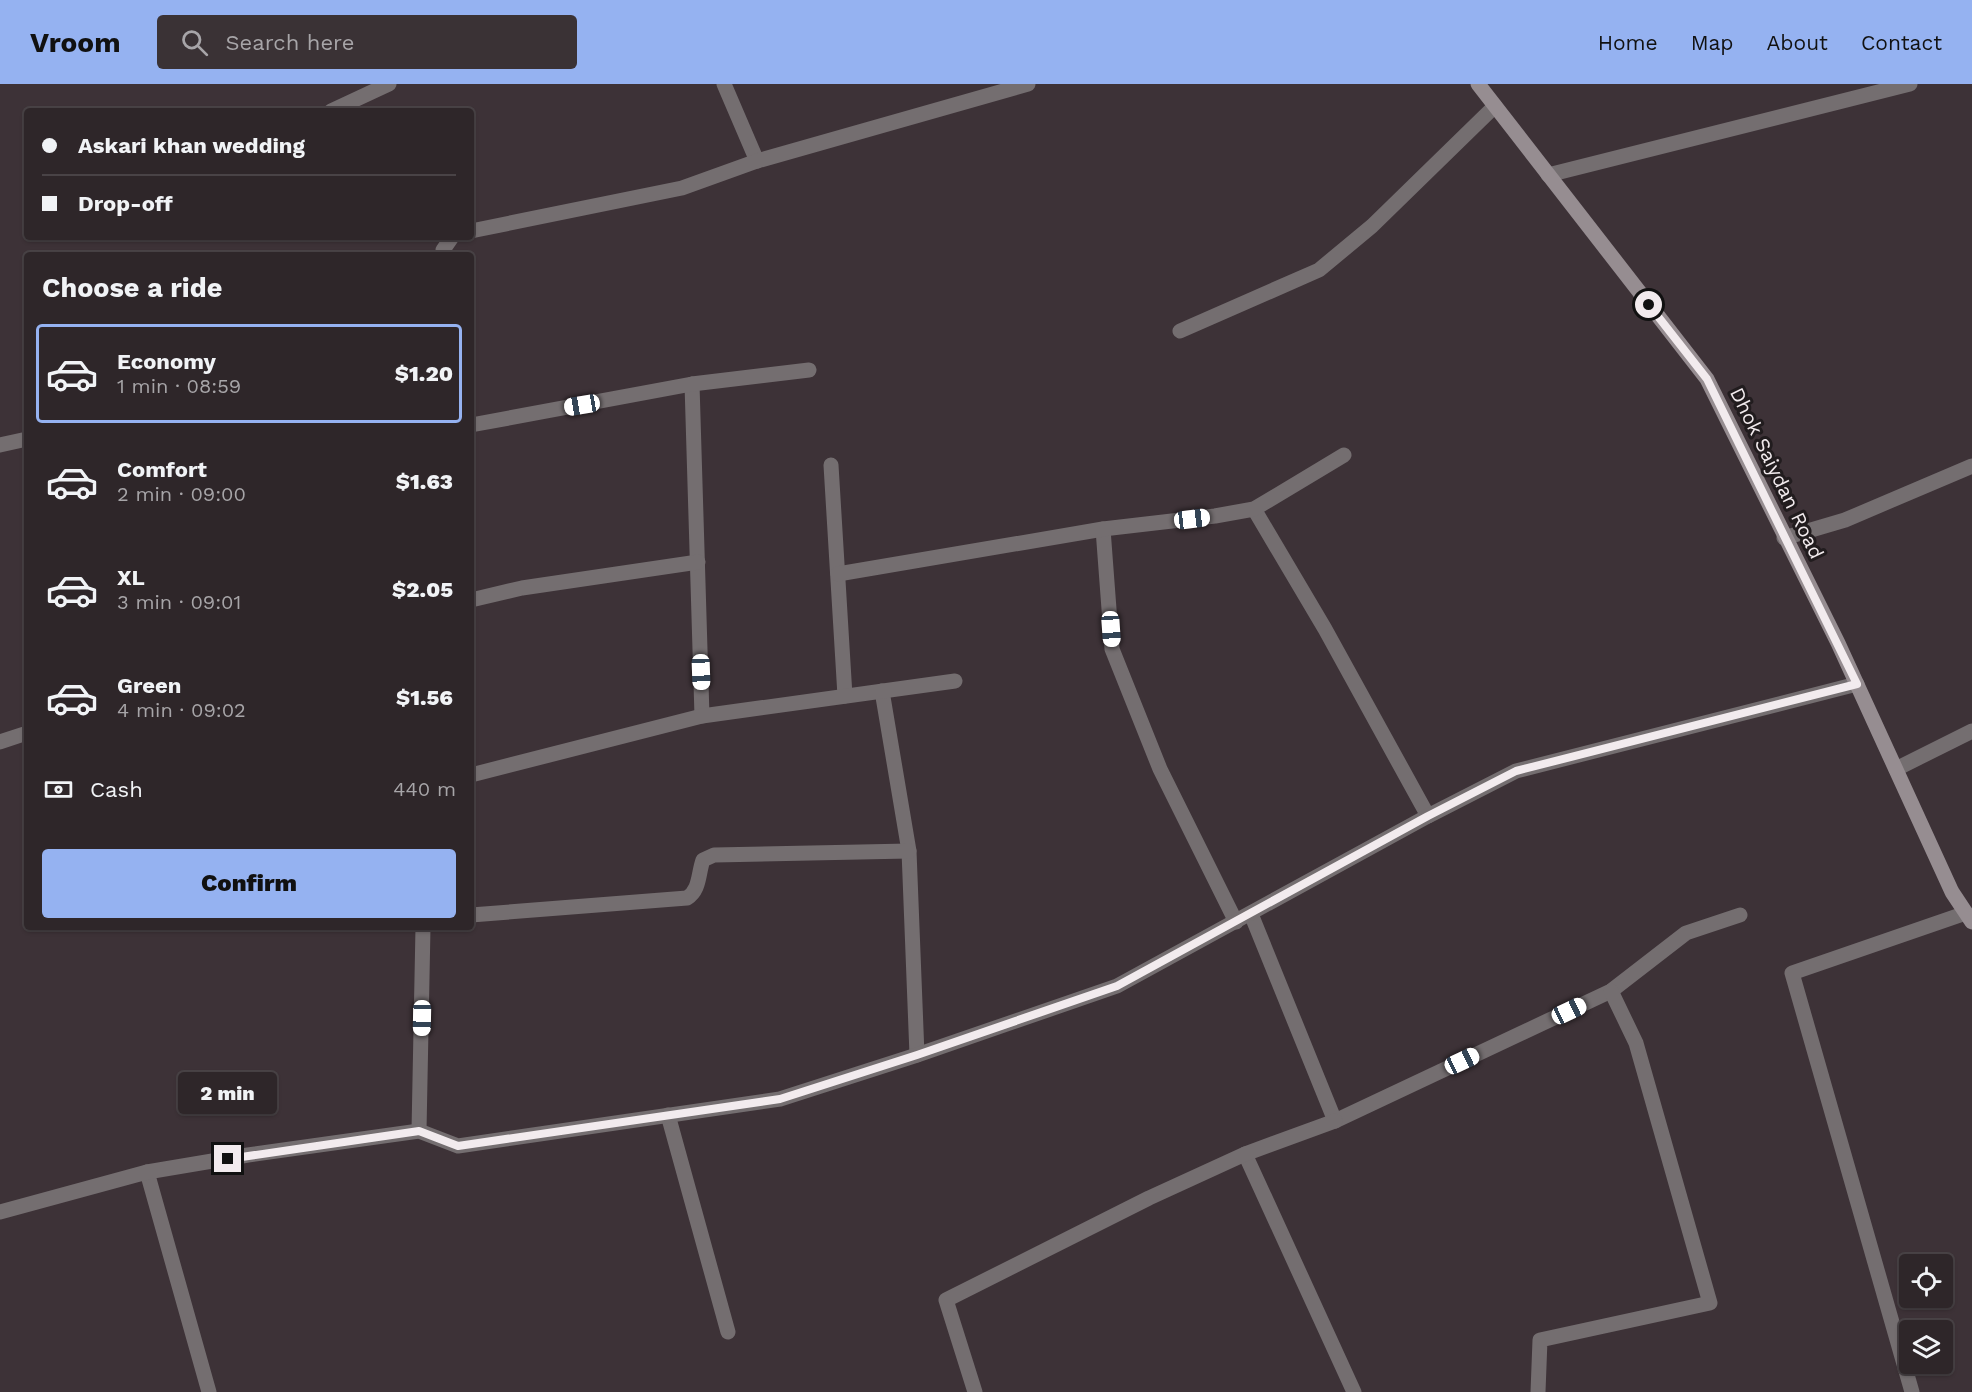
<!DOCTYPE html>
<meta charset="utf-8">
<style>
:root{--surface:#2e2629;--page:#3a3235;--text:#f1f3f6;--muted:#a7a5a8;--line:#494346;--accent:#95b2f1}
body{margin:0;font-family:"Work Sans",sans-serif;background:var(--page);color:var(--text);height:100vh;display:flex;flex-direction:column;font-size:22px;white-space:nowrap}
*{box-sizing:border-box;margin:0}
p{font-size:20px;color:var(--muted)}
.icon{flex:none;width:33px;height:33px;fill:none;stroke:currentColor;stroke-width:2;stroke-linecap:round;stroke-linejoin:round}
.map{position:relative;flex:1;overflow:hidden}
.panel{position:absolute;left:24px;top:168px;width:450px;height:678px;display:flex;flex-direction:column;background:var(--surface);border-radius:6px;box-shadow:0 2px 4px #0004,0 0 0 2px var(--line)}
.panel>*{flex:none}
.top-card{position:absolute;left:24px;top:24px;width:450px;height:132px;border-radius:6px;box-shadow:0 2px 4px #0004,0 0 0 2px var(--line);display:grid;align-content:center;height:132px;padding:0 18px;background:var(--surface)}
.controls{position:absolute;left:1899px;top:1170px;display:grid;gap:12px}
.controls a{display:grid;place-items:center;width:54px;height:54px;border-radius:6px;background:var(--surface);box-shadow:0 2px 4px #0004,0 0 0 2px var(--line);font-size:30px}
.end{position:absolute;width:27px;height:27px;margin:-14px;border:8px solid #f2ebee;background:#111;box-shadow:0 0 0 3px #111}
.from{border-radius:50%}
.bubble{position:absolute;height:42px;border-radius:6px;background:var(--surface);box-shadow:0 2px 4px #0004,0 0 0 2px var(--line);font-size:20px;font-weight:800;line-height:42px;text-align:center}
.car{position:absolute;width:18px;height:36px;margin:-18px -9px;border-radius:8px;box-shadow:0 0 4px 2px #0007;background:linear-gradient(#fff 24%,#345 0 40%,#fff 0 76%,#345 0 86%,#fff 0)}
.top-card b{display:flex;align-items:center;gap:21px;height:57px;font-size:22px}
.top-card b+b{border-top:2px solid var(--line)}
.top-card i{width:15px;height:15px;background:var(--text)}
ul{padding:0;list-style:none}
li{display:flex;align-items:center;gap:18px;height:99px;margin:0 12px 9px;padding:0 6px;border:3px solid transparent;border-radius:6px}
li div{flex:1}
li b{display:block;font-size:22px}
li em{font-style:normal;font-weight:800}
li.current{border-color:var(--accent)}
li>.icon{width:54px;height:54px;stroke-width:1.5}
h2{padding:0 18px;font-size:27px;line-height:72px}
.pay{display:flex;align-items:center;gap:15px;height:66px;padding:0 18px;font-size:22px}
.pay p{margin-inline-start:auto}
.action{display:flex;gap:12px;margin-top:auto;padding:12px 18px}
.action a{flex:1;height:69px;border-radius:6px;background:var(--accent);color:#111;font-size:24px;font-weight:800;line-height:69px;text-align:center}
header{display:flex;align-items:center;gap:36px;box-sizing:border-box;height:84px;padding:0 30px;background:var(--accent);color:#111}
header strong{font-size:28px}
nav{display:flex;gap:33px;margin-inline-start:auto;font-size:21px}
.search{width:420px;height:54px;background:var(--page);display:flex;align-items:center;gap:15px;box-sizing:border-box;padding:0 21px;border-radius:6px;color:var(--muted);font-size:22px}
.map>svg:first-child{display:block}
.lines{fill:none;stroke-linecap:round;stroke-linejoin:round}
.street{stroke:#746e70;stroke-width:15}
.secondary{stroke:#968d91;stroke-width:15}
.route{stroke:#f2ebee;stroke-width:8}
.labels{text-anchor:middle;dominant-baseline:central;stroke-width:6;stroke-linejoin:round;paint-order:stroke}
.street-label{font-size:20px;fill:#f2ebee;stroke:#211c1e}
</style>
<header>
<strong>Vroom</strong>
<div class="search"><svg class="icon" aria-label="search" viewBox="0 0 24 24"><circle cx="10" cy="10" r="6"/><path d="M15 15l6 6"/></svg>Search here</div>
<nav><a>Home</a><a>Map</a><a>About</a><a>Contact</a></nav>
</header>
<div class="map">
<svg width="1972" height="1308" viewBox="0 0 1972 1308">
<rect width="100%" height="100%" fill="#3d3237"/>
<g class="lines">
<!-- street -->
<g class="street">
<polyline points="724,0 757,77"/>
<polyline points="331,27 389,0"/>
<polyline points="1548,91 1910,0"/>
<polyline points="471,147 682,104 757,77 1028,0"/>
<polyline points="443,171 443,166 452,153"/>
<polyline points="1180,247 1319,186 1372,142 1495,22"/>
<polyline points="692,300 702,632"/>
<polyline points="471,341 692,300 809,286"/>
<polyline points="0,361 27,355"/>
<polyline points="831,381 845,612"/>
<polyline points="1254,425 1325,545 1428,732"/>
<polyline points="1103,445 1112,565 1160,685 1236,838"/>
<polyline points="1784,454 1845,436 1972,382"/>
<polyline points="838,490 1103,445 1215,432 1254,425 1344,371"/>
<polyline points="471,516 522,504 698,478"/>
<polyline points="882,607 909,767 917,971"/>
<polyline points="0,658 27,649"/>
<polyline points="1896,685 1972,647"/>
<polyline points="471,691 702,632 955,597"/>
<polyline points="1251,830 1335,1037 1611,907 1686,849 1740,831"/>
<path d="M471 831 687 814C700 806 698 790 703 776L714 771 909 767"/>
<polyline points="668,1031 728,1248"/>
<polyline points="419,1047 423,843"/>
<polyline points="1245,1070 1354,1308"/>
<polyline points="147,1088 209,1308"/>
<polyline points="0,1128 147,1088 248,1071 419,1047 458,1062 780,1015 917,971 1117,902 1428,732 1516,687 1857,600"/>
<polyline points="975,1308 946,1216 1149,1114 1245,1070 1335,1037"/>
<polyline points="1538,1308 1540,1256 1710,1219 1636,959 1611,907"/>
<polyline points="1912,1308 1792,889 1966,829"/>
</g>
<!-- secondary -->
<polyline class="secondary" points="1478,0 1707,295 1838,559 1952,808 1972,838"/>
</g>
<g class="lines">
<!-- route -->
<polyline class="route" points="228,1075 419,1047 458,1062 780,1015 917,971 1117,902 1428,732 1516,687 1857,600 1707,295 1649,221"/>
</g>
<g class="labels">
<!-- street labels -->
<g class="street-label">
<text transform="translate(1777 389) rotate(64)">Dhok Saiydan Road</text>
</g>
</g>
</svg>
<div class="controls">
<a><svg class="icon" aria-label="locate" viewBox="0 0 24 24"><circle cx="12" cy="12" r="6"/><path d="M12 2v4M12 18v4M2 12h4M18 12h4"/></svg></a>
<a><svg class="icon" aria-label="layers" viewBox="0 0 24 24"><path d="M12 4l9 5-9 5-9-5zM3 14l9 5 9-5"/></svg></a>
</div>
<i class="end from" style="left:1649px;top:221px"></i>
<i class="end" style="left:228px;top:1075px"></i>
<div class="bubble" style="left:178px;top:988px;width:99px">2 min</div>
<i class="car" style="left:582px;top:321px;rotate:260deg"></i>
<i class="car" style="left:1192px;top:435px;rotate:83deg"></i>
<i class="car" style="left:1111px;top:545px;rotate:176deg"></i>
<i class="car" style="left:701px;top:588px;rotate:178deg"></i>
<i class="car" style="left:1569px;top:927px;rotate:65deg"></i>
<i class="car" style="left:422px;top:934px;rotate:181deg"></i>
<i class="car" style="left:1462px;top:977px;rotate:65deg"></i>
<div class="top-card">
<b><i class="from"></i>Askari khan wedding</b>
<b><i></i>Drop-off</b>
</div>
<section class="panel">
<h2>Choose a ride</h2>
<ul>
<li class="current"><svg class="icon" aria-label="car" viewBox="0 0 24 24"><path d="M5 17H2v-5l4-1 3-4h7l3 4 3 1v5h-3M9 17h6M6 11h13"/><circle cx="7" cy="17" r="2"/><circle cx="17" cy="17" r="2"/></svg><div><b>Economy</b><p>1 min · 08:59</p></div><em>$1.20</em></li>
<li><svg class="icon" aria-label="car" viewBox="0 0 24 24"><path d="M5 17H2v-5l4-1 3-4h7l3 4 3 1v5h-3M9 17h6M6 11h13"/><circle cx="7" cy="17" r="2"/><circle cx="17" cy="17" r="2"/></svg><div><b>Comfort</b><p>2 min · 09:00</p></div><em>$1.63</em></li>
<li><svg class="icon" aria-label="car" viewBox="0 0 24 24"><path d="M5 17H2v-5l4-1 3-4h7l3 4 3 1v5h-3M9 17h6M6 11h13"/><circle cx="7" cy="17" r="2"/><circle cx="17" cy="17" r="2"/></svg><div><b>XL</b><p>3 min · 09:01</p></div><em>$2.05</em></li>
<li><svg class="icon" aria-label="car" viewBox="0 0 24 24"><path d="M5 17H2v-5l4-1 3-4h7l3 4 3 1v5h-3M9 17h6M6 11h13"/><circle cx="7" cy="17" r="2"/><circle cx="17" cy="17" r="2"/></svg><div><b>Green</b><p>4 min · 09:02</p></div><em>$1.56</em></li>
</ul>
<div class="pay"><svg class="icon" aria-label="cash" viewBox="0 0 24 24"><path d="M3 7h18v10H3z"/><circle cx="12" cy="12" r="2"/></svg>Cash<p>440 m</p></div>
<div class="action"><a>Confirm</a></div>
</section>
</div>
